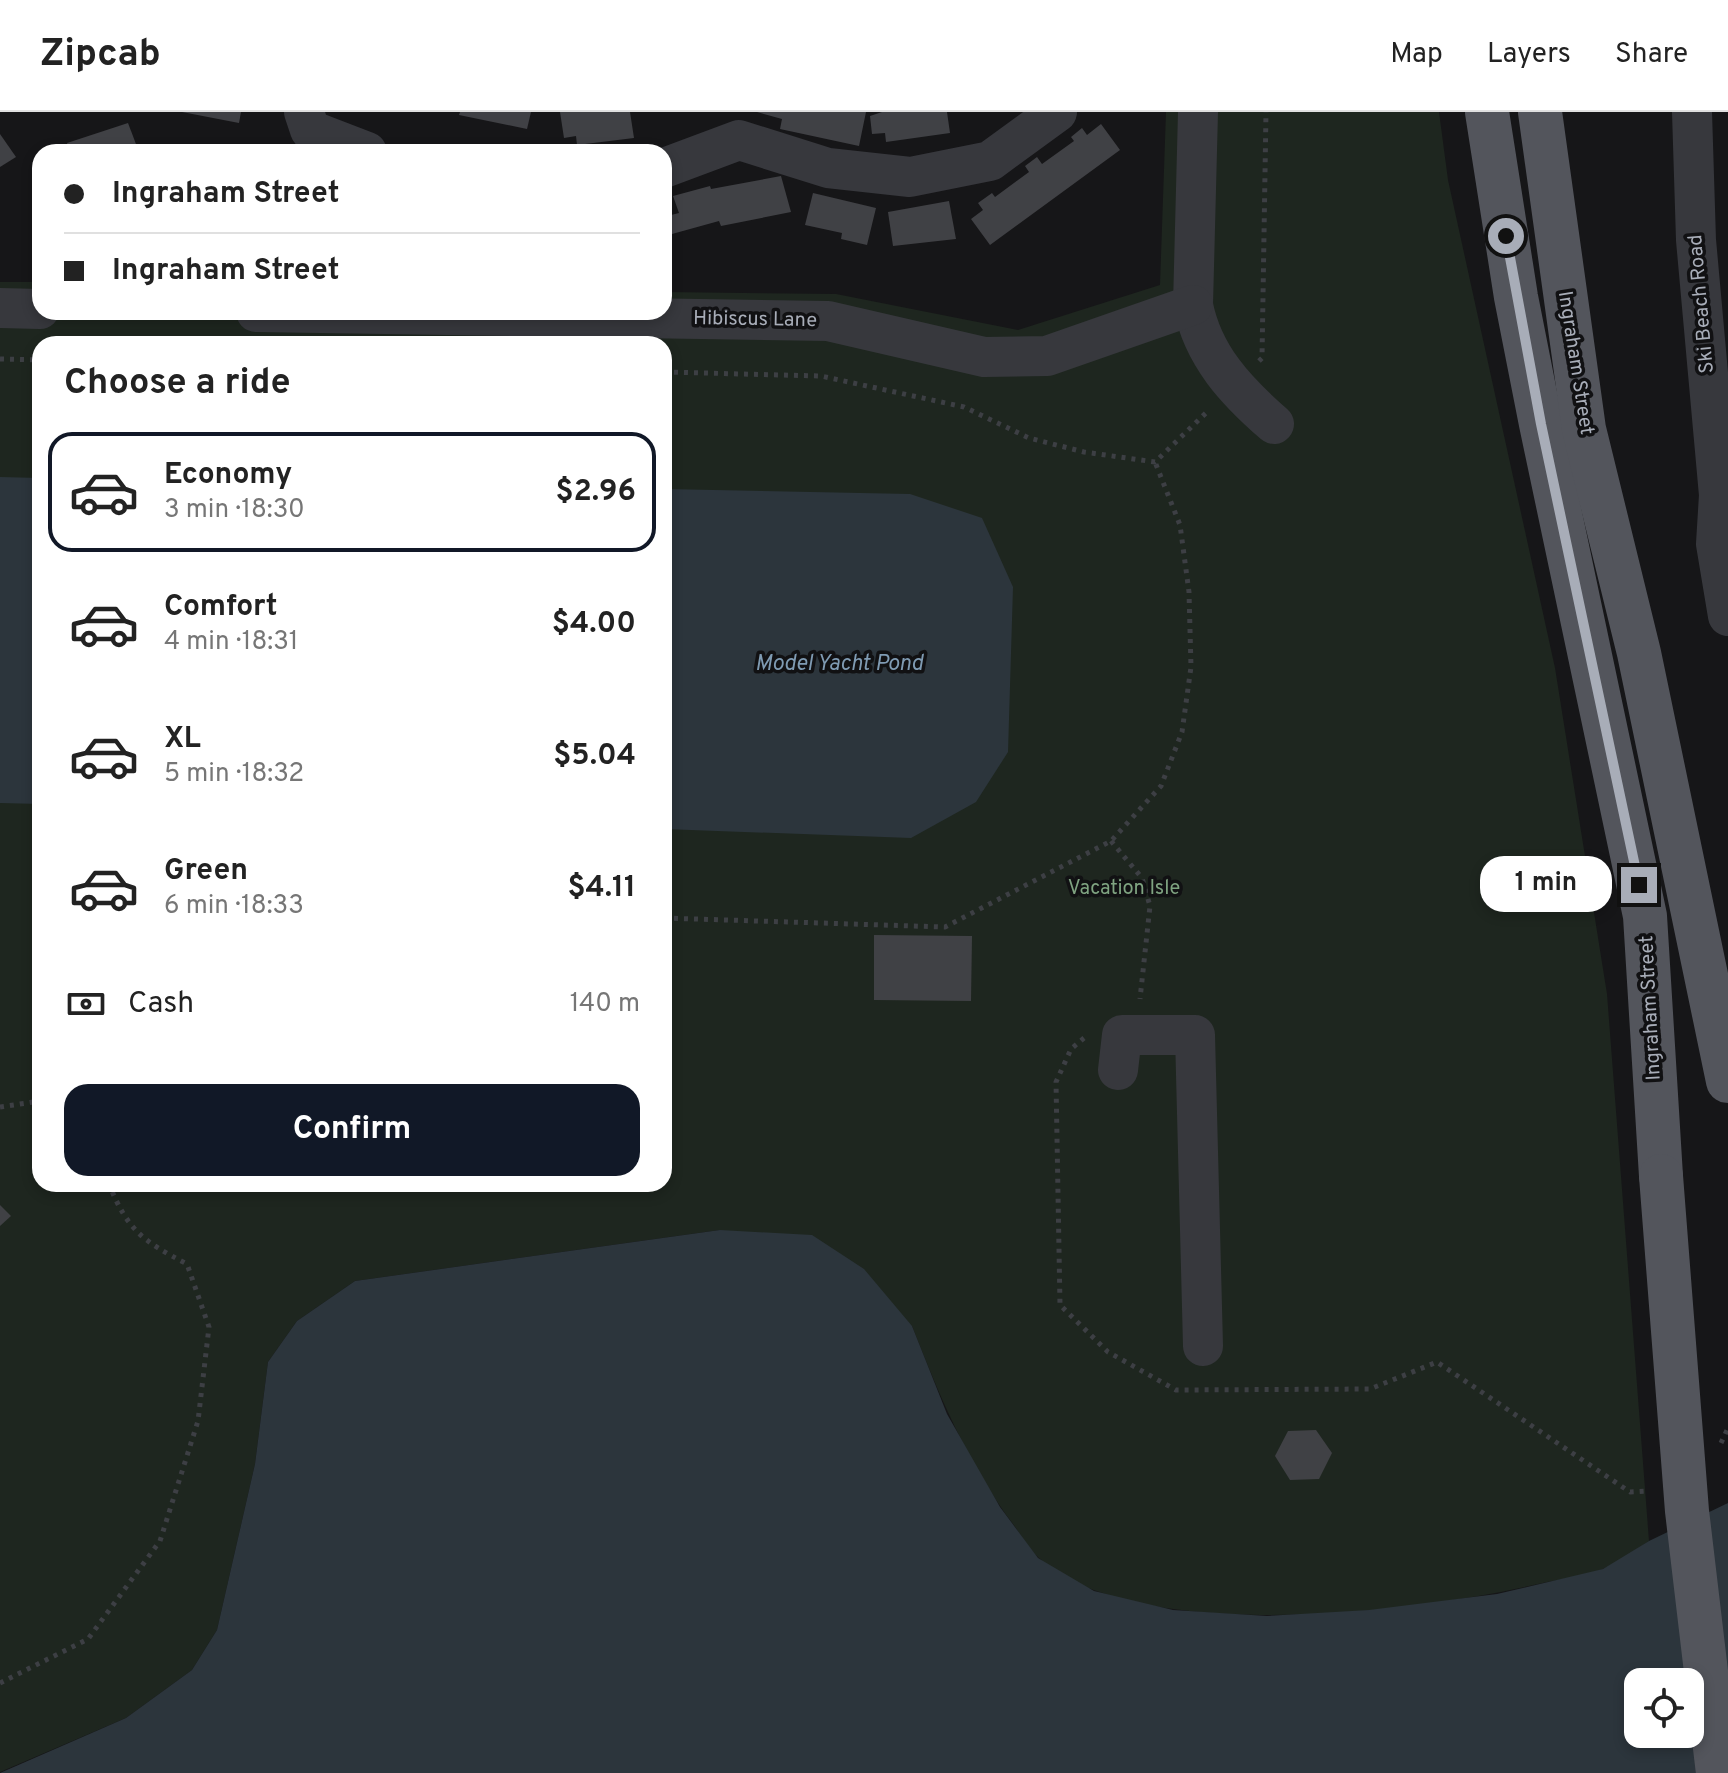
<!DOCTYPE html>
<meta charset="utf-8">
<style>
:root{--surface:#fff;--page:#f6f6f6;--text:#222;--muted:#767676;--line:#e0e0e0;--accent:#111827}
body{margin:0;font-family:Overpass,sans-serif;background:var(--page);color:var(--text);height:100vh;display:flex;flex-direction:column;font-size:30px;white-space:nowrap}
*{box-sizing:border-box;margin:0}
p{font-size:26px;color:var(--muted)}
.icon{flex:none;width:44px;height:44px;fill:none;stroke:currentColor;stroke-width:2;stroke-linecap:round;stroke-linejoin:round}
.map{position:relative;flex:1;overflow:hidden}
.details{position:absolute;left:32px;top:224px;width:640px;height:856px;display:flex;flex-direction:column;background:var(--surface);border-radius:24px;box-shadow:0 4px 12px #0003}
.details>*{flex:none}
.top-card{position:absolute;left:32px;top:32px;width:640px;height:176px;border-radius:24px;box-shadow:0 4px 12px #0003;display:grid;align-content:center;height:176px;padding:0 32px;background:var(--surface)}
.controls{position:absolute;left:1624px;top:1556px;display:grid;gap:16px}
.controls a{display:grid;place-items:center;width:80px;height:80px;border-radius:16px;background:var(--surface);box-shadow:0 4px 12px #0003;font-size:40px}
.end{position:absolute;width:36px;height:36px;margin:-18px;border:10px solid #a8adb8;background:#111;box-shadow:0 0 0 4px #111}
.from{border-radius:50%}
.bubble{position:absolute;height:56px;border-radius:24px;background:var(--surface);box-shadow:0 4px 12px #0003;font-size:26px;font-weight:700;line-height:56px;text-align:center}
.top-card b{display:flex;align-items:center;gap:28px;height:76px;font-size:30px}
.top-card b+b{border-top:2px solid var(--line)}
.top-card i{width:20px;height:20px;background:var(--text)}
ul{padding:0;list-style:none}
li{display:flex;align-items:center;gap:24px;height:120px;margin:0 16px 12px;padding:0 16px;border:4px solid transparent;border-radius:24px}
li div{flex:1}
li b{display:block;font-size:30px}
li em{font-style:normal;font-weight:700}
li.current{border-color:var(--accent)}
li>.icon{width:72px;height:72px;stroke-width:1.5}
h2{padding:0 32px;font-size:36px;line-height:96px}
.pay{display:flex;align-items:center;gap:20px;height:88px;padding:0 32px;font-size:30px}
.pay p{margin-inline-start:auto}
.action{display:flex;gap:16px;margin-top:auto;padding:16px 32px}
.action a{flex:1;height:92px;border-radius:24px;background:var(--accent);color:#fff;font-size:32px;font-weight:700;line-height:92px;text-align:center}
header{display:flex;align-items:center;gap:48px;box-sizing:border-box;height:112px;padding:0 40px;background:var(--surface);border-bottom:2px solid var(--line)}
header strong{font-size:38px}
nav{display:flex;gap:44px;margin-inline-start:auto;font-size:28px}
.map>svg:first-child{display:block}
.green{fill:#1e261f;fill-rule:evenodd}
.water{fill:#2c353c;fill-rule:evenodd}
.building{fill:#404145}
.lines{fill:none;stroke-linecap:round;stroke-linejoin:round}
.path{stroke:#3d3f44;stroke-width:5;stroke-dasharray:4 6;stroke-linecap:butt}
.minor{stroke:#37383d;stroke-width:40}
.major{stroke:#53555c;stroke-width:44}
.major-bridge{stroke:#53555c;stroke-width:44}
.route{stroke:#a8adb8;stroke-width:10}
.labels{text-anchor:middle;dominant-baseline:central;stroke-width:7;stroke-linejoin:round;paint-order:stroke}
.street-label{font-size:20px;fill:#a8adb8;stroke:#111113}
.park-label{font-size:20px;fill:#7fa381;stroke:#111113}
.water-label{font-size:22px;font-style:italic;fill:#7f9bb3;stroke:#111113}
</style>
<header>
<strong>Zipcab</strong>
<nav><a>Map</a><a>Layers</a><a>Share</a></nav>
</header>
<div class="map">
<svg width="1728" height="1661" viewBox="0 0 1728 1661">
<rect width="100%" height="100%" fill="#161618"/>
<!-- green -->
<path class="green" d="M1166 0H1439L1448 68 1555 556 1607 882 1649 1429C1635 1438 1619 1451 1603 1457 1583 1465 1559 1467 1538 1472 1417 1500 1137 1535 1039 1446 1029 1437 1021 1423 1013 1412 968 1352 939 1283 912 1214L720 1118 355 1169 297 1209 268 1250 255 1352 217 1518 192 1558 126 1606 0 1660V170H40V200H664V180L836 182 1018 218 1160 173ZM40 232H664V1072H40Z"/>
<!-- water -->
<g class="water">
<polygon points="0,365 40,366 40,692 0,691"/>
<polygon points="664,377 910,382 982,406 1013,475 1008,640 976,690 911,726 664,717"/>
<path d="M720 1118 812 1123 864 1157 912 1214 947 1302 1000 1395 1038 1446 1094 1479 1173 1498 1267 1504 1369 1498 1497 1482 1603 1457 1649 1429 1728 1391V1661H0L126 1606 192 1558 217 1518 255 1352 268 1250 297 1209 355 1169ZM1638 1570H1690V1622H1638Z"/>
</g>
<!-- building -->
<g class="building">
<polygon points="182,0 241,0 239,11"/>
<polygon points="460,0 531,0 527,17 459,3"/>
<polygon points="560,0 630,0 634,26 577,33 576,24 564,26"/>
<polygon points="757,0 866,0 859,34 780,17 782,7"/>
<polygon points="882,0 947,0 950,21 886,30 885,21 872,22 870,4"/>
<polygon points="128,11 139,40 70,40 67,31"/>
<polygon points="1101,12 1120,38 990,133 971,107 983,98 978,91 992,81 995,85 1029,60 1025,54 1037,45 1042,52 1074,29 1071,25 1082,16 1087,23"/>
<polygon points="0,22 16,45 0,55"/>
<polygon points="781,64 791,100 721,114 719,109 672,122 667,104 679,101 673,84 710,74 711,77"/>
<polygon points="813,81 876,96 867,133 841,127 842,121 805,113"/>
<polygon points="949,89 956,127 893,134 888,100"/>
<polygon points="874,823 972,824 971,889 874,888"/>
<polygon points="0,1093 11,1104 0,1114"/>
<polygon points="1316,1318 1332,1341 1319,1367 1290,1368 1275,1344 1288,1319"/>
</g>
<g class="lines">
<!-- path -->
<g class="path">
<polyline points="0,247 40,248"/>
<polyline points="1259,249 1262,246 1266,0"/>
<polyline points="664,260 821,264 964,295 1029,326 1084,340 1155,350 1209,298"/>
<polyline points="1111,729 1142,766 1150,794 1140,887"/>
<polyline points="664,806 945,815 1111,729 1161,674 1182,620 1191,555 1189,480 1180,413 1155,350"/>
<polyline points="1084,926 1071,937 1056,970 1060,1193 1108,1240 1176,1278 1370,1277 1437,1250 1630,1380 1647,1379"/>
<polyline points="0,995 40,989"/>
<polyline points="1721,1331 1728,1316"/>
<path d="M0 1571 88 1527 160 1429 198 1309 209 1215 187 1152C143 1129 128 1119 109 1072"/>
</g>
<!-- minor -->
<g class="minor">
<polyline points="304,0 310,18 367,40"/>
<path d="M1198 0 1193 193C1203 244 1236 279 1274 312"/>
<polyline points="1692,0 1696,128 1719,383 1716,432 1728,504"/>
<polyline points="664,56 739,28 828,56 910,65 990,49 1057,0"/>
<polyline points="0,196 40,197"/>
<polyline points="256,200 828,209 984,245 1047,244 1193,193"/>
<polyline points="1118,958 1122,923 1195,923 1203,1234"/>
</g>
<!-- major -->
<g class="major">
<polyline points="1487,0 1516,185 1541,312 1645,804 1661,1064"/>
<polyline points="1540,0 1584,317 1639,541 1728,969"/>
</g>
<!-- major-bridge -->
<polyline class="major-bridge" points="1661,1064 1687,1399 1718,1661"/>
</g>
<g class="lines">
<!-- route -->
<polyline class="route" points="1506,124 1541,312 1639,773"/>
</g>
<g class="labels">
<!-- street labels -->
<g class="street-label">
<text transform="translate(1702 192) rotate(-95)">Ski Beach Road</text>
<text transform="translate(755 208) rotate(1)">Hibiscus Lane</text>
<text transform="translate(1575 251) rotate(81)">Ingraham Street</text>
<text transform="translate(1651 896) rotate(-93)">Ingraham Street</text>
</g>
<!-- park labels -->
<g class="park-label">
<text x="1124" y="777">Vacation Isle</text>
</g>
<!-- water labels -->
<g class="water-label">
<text x="839" y="552">Model Yacht Pond</text>
</g>
</g>
</svg>
<div class="controls">
<a><svg class="icon" aria-label="locate" viewBox="0 0 24 24"><circle cx="12" cy="12" r="6"/><path d="M12 2v4M12 18v4M2 12h4M18 12h4"/></svg></a>
</div>
<i class="end from" style="left:1506px;top:124px"></i>
<i class="end" style="left:1639px;top:773px"></i>
<div class="bubble" style="left:1480px;top:744px;width:132px">1 min</div>
<div class="top-card">
<b><i class="from"></i>Ingraham Street</b>
<b><i></i>Ingraham Street</b>
</div>
<section class="details">
<h2>Choose a ride</h2>
<ul>
<li class="current"><svg class="icon" aria-label="car" viewBox="0 0 24 24"><path d="M5 17H2v-5l4-1 3-4h7l3 4 3 1v5h-3M9 17h6M6 11h13"/><circle cx="7" cy="17" r="2"/><circle cx="17" cy="17" r="2"/></svg><div><b>Economy</b><p>3 min · 18:30</p></div><em>$2.96</em></li>
<li><svg class="icon" aria-label="car" viewBox="0 0 24 24"><path d="M5 17H2v-5l4-1 3-4h7l3 4 3 1v5h-3M9 17h6M6 11h13"/><circle cx="7" cy="17" r="2"/><circle cx="17" cy="17" r="2"/></svg><div><b>Comfort</b><p>4 min · 18:31</p></div><em>$4.00</em></li>
<li><svg class="icon" aria-label="car" viewBox="0 0 24 24"><path d="M5 17H2v-5l4-1 3-4h7l3 4 3 1v5h-3M9 17h6M6 11h13"/><circle cx="7" cy="17" r="2"/><circle cx="17" cy="17" r="2"/></svg><div><b>XL</b><p>5 min · 18:32</p></div><em>$5.04</em></li>
<li><svg class="icon" aria-label="car" viewBox="0 0 24 24"><path d="M5 17H2v-5l4-1 3-4h7l3 4 3 1v5h-3M9 17h6M6 11h13"/><circle cx="7" cy="17" r="2"/><circle cx="17" cy="17" r="2"/></svg><div><b>Green</b><p>6 min · 18:33</p></div><em>$4.11</em></li>
</ul>
<div class="pay"><svg class="icon" aria-label="cash" viewBox="0 0 24 24"><path d="M3 7h18v10H3z"/><circle cx="12" cy="12" r="2"/></svg>Cash<p>140 m</p></div>
<div class="action"><a>Confirm</a></div>
</section>
</div>
